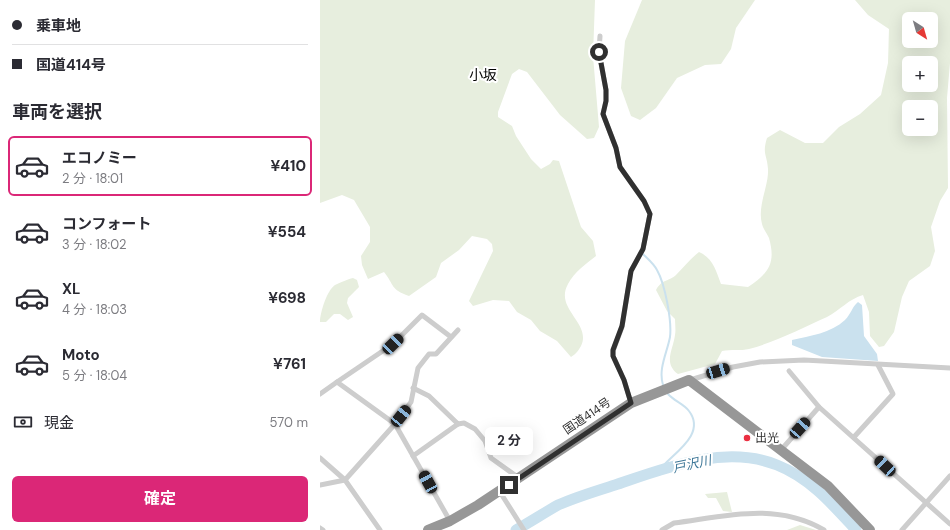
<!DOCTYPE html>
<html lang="ja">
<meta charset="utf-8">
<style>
:root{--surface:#fff;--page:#f2f2f3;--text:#2b2b33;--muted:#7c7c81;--line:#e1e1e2;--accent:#db2777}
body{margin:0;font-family:"DM Sans","Noto Sans JP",sans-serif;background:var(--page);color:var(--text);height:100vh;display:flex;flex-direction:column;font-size:15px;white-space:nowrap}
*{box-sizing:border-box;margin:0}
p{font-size:13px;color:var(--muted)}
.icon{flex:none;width:22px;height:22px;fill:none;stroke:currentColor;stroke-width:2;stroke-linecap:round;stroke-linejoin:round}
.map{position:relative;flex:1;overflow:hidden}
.panel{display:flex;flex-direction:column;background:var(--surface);width:320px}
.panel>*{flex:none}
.banner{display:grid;align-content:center;height:88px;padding:0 12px;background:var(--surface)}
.needle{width:26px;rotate:143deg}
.controls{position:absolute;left:582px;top:12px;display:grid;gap:8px}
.controls a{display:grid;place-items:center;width:36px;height:36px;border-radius:6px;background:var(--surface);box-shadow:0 4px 16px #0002;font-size:20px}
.end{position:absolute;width:18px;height:18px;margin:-9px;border:5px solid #303030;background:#fff;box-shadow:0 0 0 2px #fff}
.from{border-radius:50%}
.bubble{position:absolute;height:28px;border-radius:6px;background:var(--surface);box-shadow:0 4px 16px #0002;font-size:13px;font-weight:700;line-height:28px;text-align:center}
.car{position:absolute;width:12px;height:24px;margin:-12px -6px;border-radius:5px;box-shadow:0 0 3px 1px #0007;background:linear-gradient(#222 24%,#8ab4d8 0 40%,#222 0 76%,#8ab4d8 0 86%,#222 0)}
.banner b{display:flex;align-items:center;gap:14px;height:38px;font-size:15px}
.banner b+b{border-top:1px solid var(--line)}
.banner i{width:10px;height:10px;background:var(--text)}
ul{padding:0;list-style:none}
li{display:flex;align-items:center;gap:12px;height:60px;margin:0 8px 6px;padding:0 4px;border:2px solid transparent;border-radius:6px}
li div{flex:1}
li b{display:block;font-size:15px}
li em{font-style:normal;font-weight:700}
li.current{border-color:var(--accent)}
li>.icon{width:36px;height:36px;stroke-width:1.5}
h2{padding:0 12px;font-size:18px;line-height:48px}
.pay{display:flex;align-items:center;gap:10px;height:44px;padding:0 12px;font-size:15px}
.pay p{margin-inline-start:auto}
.action{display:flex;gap:8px;margin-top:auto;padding:8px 12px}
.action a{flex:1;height:46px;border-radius:6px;background:var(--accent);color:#fff;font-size:16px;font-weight:700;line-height:46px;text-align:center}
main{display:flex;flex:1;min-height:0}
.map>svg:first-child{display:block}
.green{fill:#e7eede;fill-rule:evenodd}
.water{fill:#cae1ee}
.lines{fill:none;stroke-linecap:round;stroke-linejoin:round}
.stream{stroke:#cae1ee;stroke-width:2}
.river{stroke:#cae1ee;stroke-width:11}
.street{stroke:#cdcdcd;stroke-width:5}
.highway{stroke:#979797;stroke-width:10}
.route{stroke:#303030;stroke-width:5}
.poi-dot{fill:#eb2f41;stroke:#fff;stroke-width:1.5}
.labels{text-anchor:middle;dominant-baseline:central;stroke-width:4;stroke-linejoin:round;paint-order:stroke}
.street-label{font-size:12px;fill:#303030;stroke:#fff}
.poi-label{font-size:12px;fill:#303030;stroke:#fff;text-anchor:start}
.water-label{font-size:13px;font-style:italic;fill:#3b7596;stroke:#fff}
.quarter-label{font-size:14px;fill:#000;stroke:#fff}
</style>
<main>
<section class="panel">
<div class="banner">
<b><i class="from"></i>乗車地</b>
<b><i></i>国道414号</b>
</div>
<h2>車両を選択</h2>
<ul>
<li class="current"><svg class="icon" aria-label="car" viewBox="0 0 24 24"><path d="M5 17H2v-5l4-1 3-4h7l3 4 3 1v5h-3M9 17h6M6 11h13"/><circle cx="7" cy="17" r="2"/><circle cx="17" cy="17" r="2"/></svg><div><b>エコノミー</b><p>2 分 · 18:01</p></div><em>¥410</em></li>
<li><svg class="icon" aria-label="car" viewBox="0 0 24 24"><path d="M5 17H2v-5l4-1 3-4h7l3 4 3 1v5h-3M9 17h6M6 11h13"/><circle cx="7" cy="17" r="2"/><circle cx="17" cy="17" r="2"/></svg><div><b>コンフォート</b><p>3 分 · 18:02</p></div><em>¥554</em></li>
<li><svg class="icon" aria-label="car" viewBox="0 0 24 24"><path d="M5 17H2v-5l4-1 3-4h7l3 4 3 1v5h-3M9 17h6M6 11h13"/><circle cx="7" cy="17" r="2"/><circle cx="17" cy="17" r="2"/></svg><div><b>XL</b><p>4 分 · 18:03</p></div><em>¥698</em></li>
<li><svg class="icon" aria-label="car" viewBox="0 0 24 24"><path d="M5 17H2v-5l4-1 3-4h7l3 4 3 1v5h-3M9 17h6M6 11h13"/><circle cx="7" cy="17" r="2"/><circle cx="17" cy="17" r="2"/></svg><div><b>Moto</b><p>5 分 · 18:04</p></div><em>¥761</em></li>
</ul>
<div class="pay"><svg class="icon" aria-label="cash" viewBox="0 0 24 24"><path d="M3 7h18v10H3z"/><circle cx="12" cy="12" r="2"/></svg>現金<p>570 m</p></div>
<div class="action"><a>確定</a></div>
</section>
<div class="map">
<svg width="630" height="530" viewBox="0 0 630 530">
<rect width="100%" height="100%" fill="#fff"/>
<!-- green -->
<g class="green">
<path d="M0 0H275L273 56 279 127 274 138 267 139 240 115 207 72 199 69 192 74 178 112V117L192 126 196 136 211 159 221 169 230 164 233 160 239 161 261 227 273 241 276 256C266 264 254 272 248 284 234 309 272 323 261 346 258 351 256 354 251 357L237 341 220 331 211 320 197 312 189 301 173 300 153 306 149 301 173 251 172 244 167 239 152 236 139 250 121 263 116 277 89 296C70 289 75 286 64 272L48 279 42 265 41 256 50 242V227L34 200 22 195 0 203Z"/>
<polygon points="322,0 435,0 416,28 411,49 401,64 385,65 357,78 336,108 320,120 311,116 301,88 305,41"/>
<path d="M535 0H630V63L627 98 628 188 620 201 611 227 615 251 610 266 589 281 582 297 574 332 564 346 559 347 550 336 549 312 543 295C529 299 520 310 507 317 482 328 456 342 429 349 421 351 411 349 402 351L395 364 358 374C343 363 353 350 355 335 356 330 355 324 355 319L347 311 336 290C342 279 348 282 356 275 364 267 370 259 379 252 393 258 396 271 401 284L428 287C449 273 456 263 449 238 447 233 443 229 442 224 437 206 449 186 448 169 447 154 442 154 447 138L460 130 485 143H503L519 127 540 114 561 95 568 63 569 29 548 15ZM589 19H611V41H589ZM589 63H611V85H589ZM589 107H611V129H589Z"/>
<path d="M33 278 37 280 39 287 28 298 27 303 33 317 28 320 20 314H14L6 322H0C0 313 7 290 15 285 19 283 28 279 33 278Z"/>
<polygon points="407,492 412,512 403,511 396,498 388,498 385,494"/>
<polygon points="480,525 496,530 467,530"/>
</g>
<!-- water -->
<path class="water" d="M538 302 542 305 544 336 557 354 558 361 502 357 472 345V340C490 336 511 333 525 320 531 314 532 307 538 302Z"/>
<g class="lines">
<!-- stream -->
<g class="stream">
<path d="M323 254C328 259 334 264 337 270 345 284 352 321 350 337 347 353 338 369 343 385"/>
<path d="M338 472C348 456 388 436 369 411 364 404 354 401 348 394"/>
</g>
<!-- river -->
<path class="river" d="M196 530C210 522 224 513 238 505 256 497 276 491 295 485 345 468 405 444 457 465 490 478 513 505 536 530"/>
<!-- street -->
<g class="street">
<polyline points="280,36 279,52 286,90 286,101 283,114 296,148 300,167 324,201 330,214 323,249 311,271 302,327 293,351 293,356 304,380 311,403"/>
<polyline points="469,371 499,407"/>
<polyline points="370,380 413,367 440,362 484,360 630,368"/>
<polyline points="93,388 109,396 138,424 144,423 155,429 165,441 171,458 199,478"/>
<polyline points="0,394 17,382"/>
<polyline points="534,437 573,394 558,365"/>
<polyline points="461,450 499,407 630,524"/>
<polyline points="93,456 138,424"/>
<polyline points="0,458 25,480 60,530"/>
<polyline points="0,485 25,480 75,424 91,402 98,368 109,354 116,354 138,330"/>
<polyline points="180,492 204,530"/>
<polyline points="130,521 75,424 17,382 73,344 102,315 131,337"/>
<polyline points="0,528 3,530"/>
<path d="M342 530 354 523C407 516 456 502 504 530"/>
<polyline points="582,530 630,476"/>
</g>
<!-- highway -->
<polyline class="highway" points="108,530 130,521 158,505 311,403 369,380 508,486 550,530"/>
</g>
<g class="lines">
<!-- route -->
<polyline class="route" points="189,485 311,403 304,380 293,356 293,350 302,326 311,271 323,249 330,214 324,201 300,167 296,148 283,114 286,101 286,90 279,52"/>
</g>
<!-- markers -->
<circle class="poi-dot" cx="427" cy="438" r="4"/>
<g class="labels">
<!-- street labels -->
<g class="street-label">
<text transform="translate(267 416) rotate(-34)">国道414号</text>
</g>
<!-- poi labels -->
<g class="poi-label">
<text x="435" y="438">出光</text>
</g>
<!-- water labels -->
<g class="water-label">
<text transform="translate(372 464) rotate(-12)">戸沢川</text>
</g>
<!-- quarter labels -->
<g class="quarter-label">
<text x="163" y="75">小坂</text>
</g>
</g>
</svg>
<div class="controls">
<a><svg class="needle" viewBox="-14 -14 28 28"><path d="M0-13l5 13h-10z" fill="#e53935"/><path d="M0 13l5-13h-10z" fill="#7c7c81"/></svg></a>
<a>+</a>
<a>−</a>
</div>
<i class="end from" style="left:279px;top:52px"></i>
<i class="end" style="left:189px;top:485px"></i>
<div class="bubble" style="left:165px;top:427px;width:48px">2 分</div>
<i class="car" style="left:73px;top:344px;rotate:46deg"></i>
<i class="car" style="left:398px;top:371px;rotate:73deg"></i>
<i class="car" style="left:81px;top:416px;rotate:39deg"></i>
<i class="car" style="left:480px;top:428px;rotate:42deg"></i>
<i class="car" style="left:565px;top:466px;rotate:313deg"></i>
<i class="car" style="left:108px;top:482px;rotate:331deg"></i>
</div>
</main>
